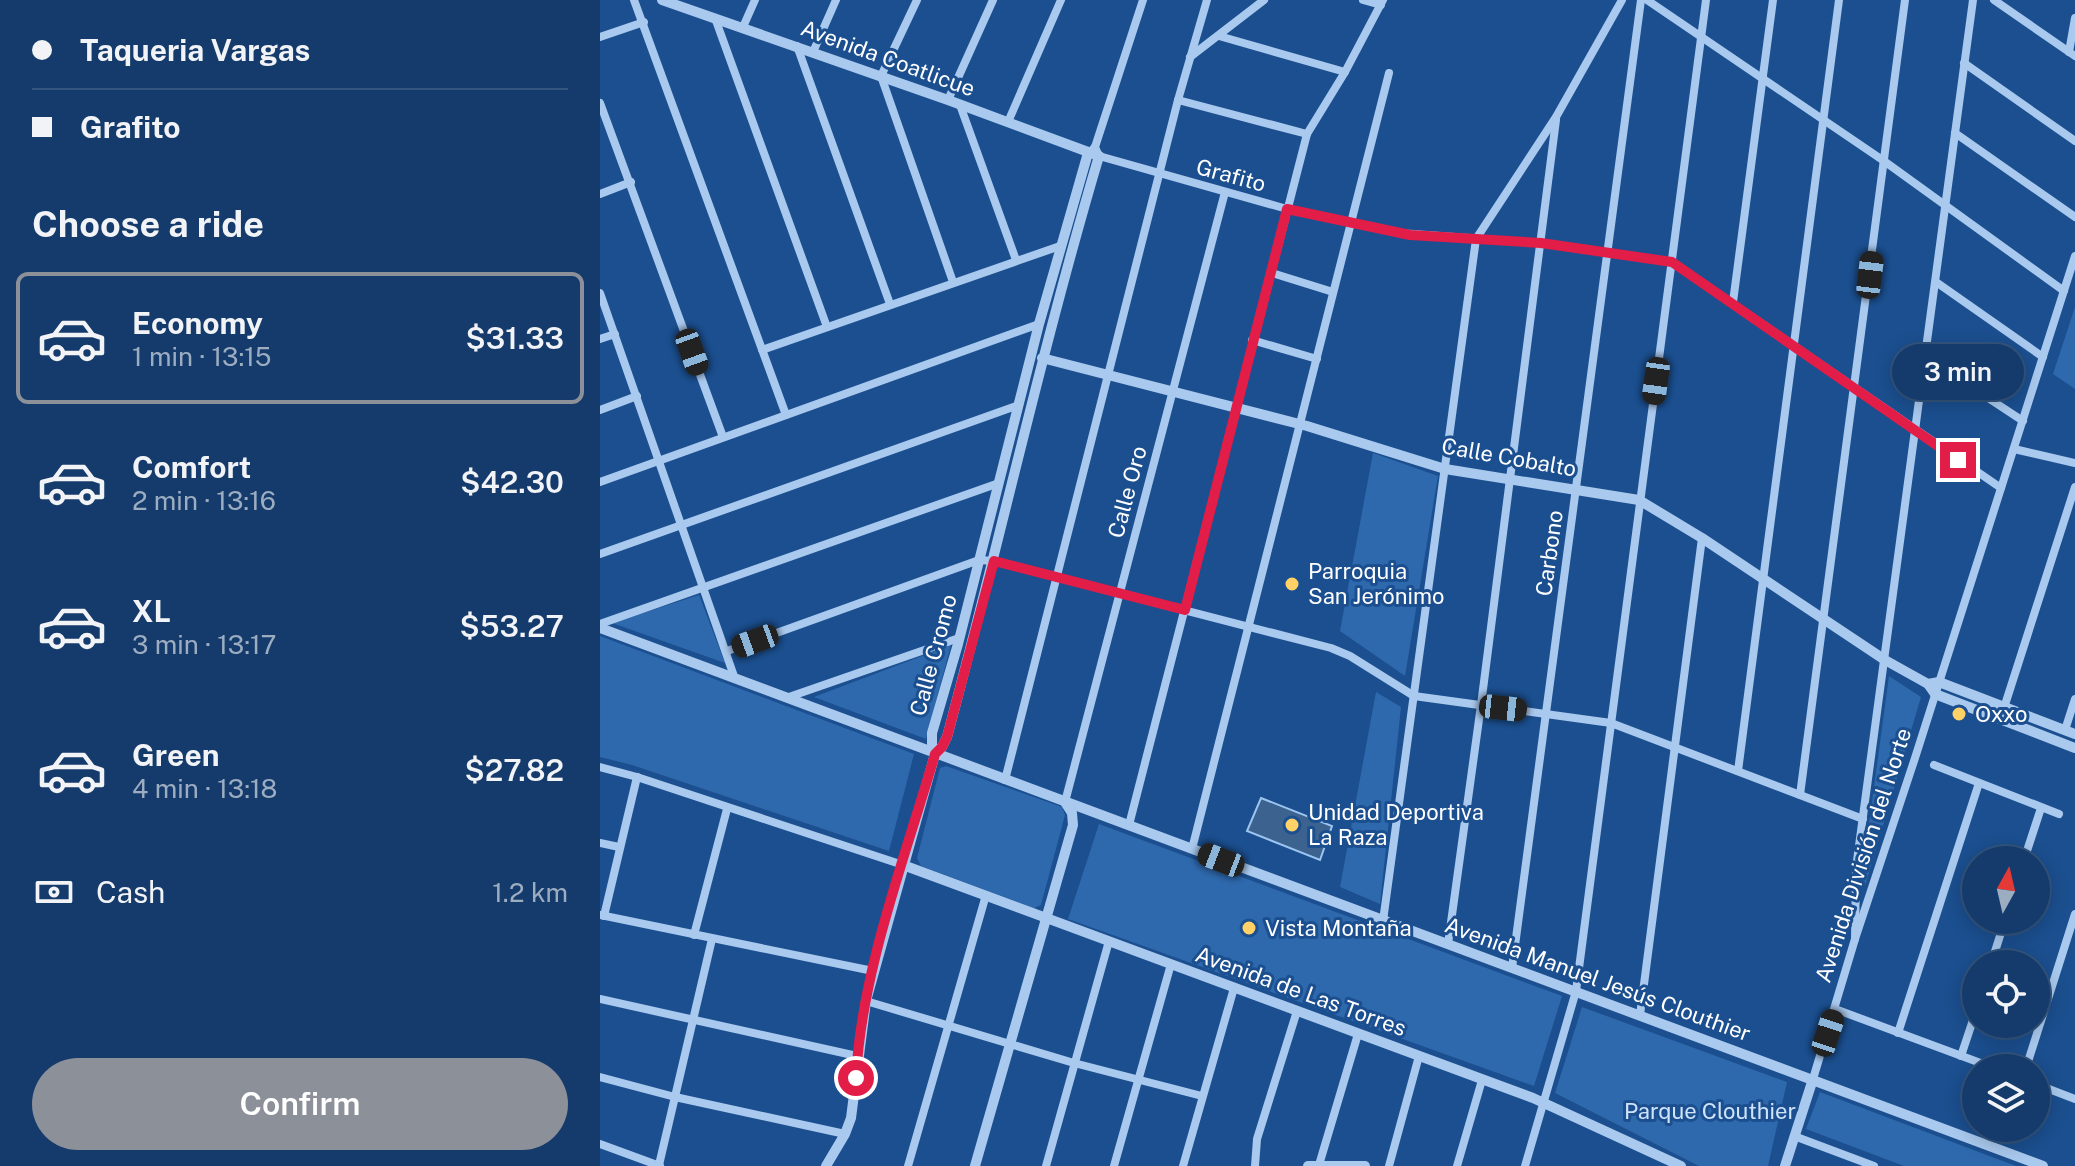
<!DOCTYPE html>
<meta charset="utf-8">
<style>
:root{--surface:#143b6b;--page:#214673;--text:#f1f3f6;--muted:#9dadc1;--line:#33557e;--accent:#8c9099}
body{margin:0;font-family:"Public Sans",sans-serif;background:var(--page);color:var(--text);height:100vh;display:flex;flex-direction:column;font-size:30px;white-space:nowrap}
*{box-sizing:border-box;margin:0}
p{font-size:26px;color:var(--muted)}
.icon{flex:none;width:44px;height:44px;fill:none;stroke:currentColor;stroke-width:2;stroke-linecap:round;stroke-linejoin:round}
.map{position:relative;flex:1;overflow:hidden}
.panel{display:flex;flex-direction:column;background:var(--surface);width:600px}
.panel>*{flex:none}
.top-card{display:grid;align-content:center;height:176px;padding:0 32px;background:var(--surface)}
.needle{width:52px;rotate:8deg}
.tools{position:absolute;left:1362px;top:846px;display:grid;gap:16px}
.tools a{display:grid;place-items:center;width:88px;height:88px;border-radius:50%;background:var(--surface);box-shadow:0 4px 20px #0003,0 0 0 2px var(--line);font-size:40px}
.end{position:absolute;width:36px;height:36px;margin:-18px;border:10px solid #e11d48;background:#fff;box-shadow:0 0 0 4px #fff}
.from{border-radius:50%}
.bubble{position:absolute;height:56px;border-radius:28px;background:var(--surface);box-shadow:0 4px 20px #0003,0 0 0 2px var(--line);font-size:26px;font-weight:600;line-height:56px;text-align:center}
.car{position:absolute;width:24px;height:48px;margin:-24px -12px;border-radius:10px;box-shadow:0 0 6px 2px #0007;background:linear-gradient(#222 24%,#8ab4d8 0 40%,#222 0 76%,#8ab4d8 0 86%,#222 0)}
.top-card b{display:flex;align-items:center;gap:28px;height:76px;font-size:30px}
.top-card b+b{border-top:2px solid var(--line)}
.top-card i{width:20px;height:20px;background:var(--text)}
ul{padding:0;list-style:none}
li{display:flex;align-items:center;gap:24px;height:132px;margin:0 16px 12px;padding:0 16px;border:4px solid transparent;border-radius:12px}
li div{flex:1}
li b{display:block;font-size:30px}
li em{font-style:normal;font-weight:600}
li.current{border-color:var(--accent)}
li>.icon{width:72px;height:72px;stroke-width:1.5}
h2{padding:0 32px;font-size:36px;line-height:96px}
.pay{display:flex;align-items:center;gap:20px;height:88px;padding:0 32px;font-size:30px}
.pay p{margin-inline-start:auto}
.button{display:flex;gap:16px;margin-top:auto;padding:16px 32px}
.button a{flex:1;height:92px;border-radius:48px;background:var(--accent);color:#fff;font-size:32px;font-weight:600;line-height:92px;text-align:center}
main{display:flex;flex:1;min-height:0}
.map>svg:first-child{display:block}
.green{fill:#2e69ad}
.water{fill:#3c6290;stroke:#9cc4f0;stroke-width:2}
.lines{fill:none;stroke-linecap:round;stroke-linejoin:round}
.minor{stroke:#a9c9ee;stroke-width:8}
.tertiary{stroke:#a9c9ee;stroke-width:10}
.route{stroke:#e11d48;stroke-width:10}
.poi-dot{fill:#ffd166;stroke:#1b4f8f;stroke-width:3}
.labels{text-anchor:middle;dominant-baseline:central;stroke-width:6;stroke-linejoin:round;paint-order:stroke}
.street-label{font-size:22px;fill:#fff;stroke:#1b4f8f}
.poi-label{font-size:22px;fill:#fff;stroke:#1b4f8f;text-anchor:start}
.park-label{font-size:22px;fill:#cfe3fa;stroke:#1b4f8f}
</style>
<main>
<section class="panel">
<div class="top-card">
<b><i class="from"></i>Taqueria Vargas</b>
<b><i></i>Grafito</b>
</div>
<h2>Choose a ride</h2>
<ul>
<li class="current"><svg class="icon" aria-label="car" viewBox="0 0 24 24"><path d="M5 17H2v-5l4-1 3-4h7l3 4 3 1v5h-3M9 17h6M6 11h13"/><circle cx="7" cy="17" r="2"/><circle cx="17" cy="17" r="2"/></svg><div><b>Economy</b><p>1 min · 13:15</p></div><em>$31.33</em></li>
<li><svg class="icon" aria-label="car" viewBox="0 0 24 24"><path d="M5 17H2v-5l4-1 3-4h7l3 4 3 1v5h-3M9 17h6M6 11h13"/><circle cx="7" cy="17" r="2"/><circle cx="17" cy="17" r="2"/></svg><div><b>Comfort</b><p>2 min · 13:16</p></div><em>$42.30</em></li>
<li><svg class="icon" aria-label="car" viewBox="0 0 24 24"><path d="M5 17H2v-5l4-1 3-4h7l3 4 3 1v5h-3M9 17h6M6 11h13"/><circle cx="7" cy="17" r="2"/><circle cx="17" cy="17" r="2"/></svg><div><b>XL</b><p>3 min · 13:17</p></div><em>$53.27</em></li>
<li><svg class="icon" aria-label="car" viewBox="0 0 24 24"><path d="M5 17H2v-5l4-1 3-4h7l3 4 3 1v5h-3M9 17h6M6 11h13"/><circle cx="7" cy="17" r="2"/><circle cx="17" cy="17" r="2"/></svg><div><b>Green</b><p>4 min · 13:18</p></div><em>$27.82</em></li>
</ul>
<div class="pay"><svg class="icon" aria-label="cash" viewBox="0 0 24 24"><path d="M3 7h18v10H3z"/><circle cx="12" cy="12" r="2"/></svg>Cash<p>1.2 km</p></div>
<div class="button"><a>Confirm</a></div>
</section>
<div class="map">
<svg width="1475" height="1166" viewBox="0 0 1475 1166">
<rect width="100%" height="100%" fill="#1b4f8f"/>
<!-- green -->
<g class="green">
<polygon points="1475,307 1475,389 1453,374"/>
<polygon points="773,453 838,476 805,676 740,631"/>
<polygon points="99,595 125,663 12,623"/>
<polygon points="0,636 314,754 289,851 32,765 0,757"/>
<polygon points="351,645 326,739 214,697"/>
<polygon points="1289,676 1321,697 1265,886 1261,883"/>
<polygon points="776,692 801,707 780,904 740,887"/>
<polygon points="346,766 462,807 465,815 441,905 434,908 321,866 317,858 340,768"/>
<polygon points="499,824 962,996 934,1086 468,919"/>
<polygon points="982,1007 1187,1082 1168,1166 1099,1166 955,1093"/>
<polygon points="1220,1092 1416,1166 1304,1166 1206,1129"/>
</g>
<!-- water -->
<polygon class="water" points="661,798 732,826 720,860 647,831"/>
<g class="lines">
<!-- minor -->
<g class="minor">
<polyline points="34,0 186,415"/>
<polyline points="317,0 281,76 353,282"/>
<polyline points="763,0 781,5"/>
<polyline points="1047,0 1284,161 1464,291"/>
<polyline points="1394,0 1475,56"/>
<polyline points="115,18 227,327"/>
<polyline points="143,27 155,0"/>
<polyline points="619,36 745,72"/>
<polyline points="0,37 44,22"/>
<polyline points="197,46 290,304"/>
<polyline points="213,52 236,0"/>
<polyline points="1469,52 1475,18"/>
<polyline points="590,57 664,0"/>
<polyline points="1364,63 1475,141"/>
<polyline points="348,100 393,0"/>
<polyline points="578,100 707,134"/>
<polyline points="0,103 123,437"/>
<polyline points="360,105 416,260"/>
<polyline points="408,122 461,0"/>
<polyline points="1355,133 1475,217"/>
<polyline points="495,147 499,156 687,209 799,233 941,243 1072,262 1401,488"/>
<polyline points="492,150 495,147 543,0"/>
<polyline points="0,194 31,182"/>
<polyline points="672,273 733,292"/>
<polyline points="1336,282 1443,357"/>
<polyline points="0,293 135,679"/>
<polyline points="1133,302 1173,0"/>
<polyline points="0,339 15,334"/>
<polyline points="652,340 717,359"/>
<polyline points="162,350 460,246"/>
<polyline points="1326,357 1423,421"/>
<polyline points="0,410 37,396"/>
<polyline points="1414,449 1475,463"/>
<polyline points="0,482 439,324"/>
<polyline points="0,554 419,405"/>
<polyline points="0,624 399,483"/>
<polyline points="127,651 379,560 394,561 731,648 750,656 814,696 1011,723 1263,819"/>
<polyline points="186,698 359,638"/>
<polyline points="1403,711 1475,487"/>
<polyline points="1465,730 1475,699"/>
<polyline points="1334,765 1459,814"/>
<polyline points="0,767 37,777 303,865"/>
<polyline points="1138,771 1239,0"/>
<polyline points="405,780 578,100 607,0"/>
<polyline points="1200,795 1305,0"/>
<polyline points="465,802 625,192"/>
<polyline points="529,825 707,134 745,72 783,0"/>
<polyline points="0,843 19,847"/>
<polyline points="592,849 789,73"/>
<polyline points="1424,860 1441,808"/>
<polyline points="0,915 273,971"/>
<polyline points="4,916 37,777"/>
<polyline points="783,921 876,239 956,117 1022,0"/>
<polyline points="94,935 127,809"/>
<polyline points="1255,939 1256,868 1373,0"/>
<polyline points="848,944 881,705 956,120"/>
<polyline points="1391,964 1405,920"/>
<polyline points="912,968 1041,0"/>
<polyline points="0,999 257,1056"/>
<polyline points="266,1001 474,1063 602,1096"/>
<polyline points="1235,1009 1394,1068"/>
<polyline points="1040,1015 1102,538"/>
<polyline points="1298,1033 1379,783"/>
<polyline points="1361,1056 1376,1011"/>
<polyline points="1426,1068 1475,914"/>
<polyline points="0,1077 75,1097 245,1134"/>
<polyline points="1213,1079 1255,939 1315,758 1475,256"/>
<polyline points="1436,1084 1475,1099"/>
<polyline points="1194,1136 1274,1166"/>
<polyline points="0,1144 60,1166"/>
<polyline points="59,1165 112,939"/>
<polyline points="719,1165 758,1034"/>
<polyline points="308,1166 386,895"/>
<polyline points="446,1166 509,941"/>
<polyline points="514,1166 571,964"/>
<polyline points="583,1166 634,988"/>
<polyline points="655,1166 657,1139 697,1011"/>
<polyline points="789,1166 819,1056"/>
<polyline points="857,1166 882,1080"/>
<polyline points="925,1166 976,991 1106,0"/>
</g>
<!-- tertiary -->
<g class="tertiary">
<path d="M62 0 348 100 499 156C442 348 399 544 347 737L342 747 335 754 266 1001 251 1118 245 1134 226 1166"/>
<polyline points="442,358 707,426 845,469 1039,500 1102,538 1285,660 1328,684 1335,694 1475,748"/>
<polyline points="0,628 1443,1166"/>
<polyline points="1328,684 1339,682 1475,734"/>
<polyline points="335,754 332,744 332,733 358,644 439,324 488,153"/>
<polyline points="303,865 933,1098 1081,1166"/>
<polyline points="375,1166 473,825 472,813 465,802"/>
<polyline points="708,1166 765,1166"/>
<polyline points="1185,1166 1213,1079"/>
</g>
</g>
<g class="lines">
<!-- route -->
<path class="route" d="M256 1078C261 972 306 855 335 754L342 747 347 737 394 561 585 610 687 209 810 235 941 243 1072 262 1358 460"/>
</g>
<!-- markers -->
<g class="poi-dot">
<circle cx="692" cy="584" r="8"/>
<circle cx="1359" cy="714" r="8"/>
<circle cx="692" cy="825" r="8"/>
<circle cx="649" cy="928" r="8"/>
</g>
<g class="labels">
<!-- street labels -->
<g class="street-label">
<text transform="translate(288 58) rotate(20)">Avenida Coatlicue</text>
<text transform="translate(631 175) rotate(15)">Grafito</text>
<text transform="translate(909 457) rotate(10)">Calle Cobalto</text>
<text transform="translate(527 492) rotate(-75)">Calle Oro</text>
<text transform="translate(949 553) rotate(-82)">Carbono</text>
<text transform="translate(333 655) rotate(-75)">Calle Cromo</text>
<text transform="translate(1263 855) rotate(-72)">Avenida División del Norte</text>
<text transform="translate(998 979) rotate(20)">Avenida Manuel Jesús Clouthier</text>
<text transform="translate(701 991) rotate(20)">Avenida de Las Torres</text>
</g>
<!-- poi labels -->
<g class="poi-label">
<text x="708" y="571">Parroquia<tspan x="708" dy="25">San Jerónimo</tspan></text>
<text x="1375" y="714">Oxxo</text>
<text x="708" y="812">Unidad Deportiva<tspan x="708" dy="25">La Raza</tspan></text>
<text x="665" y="928">Vista Montaña</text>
</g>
<!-- park labels -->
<g class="park-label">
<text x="1110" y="1111">Parque Clouthier</text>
</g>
</g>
</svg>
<div class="tools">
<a><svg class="needle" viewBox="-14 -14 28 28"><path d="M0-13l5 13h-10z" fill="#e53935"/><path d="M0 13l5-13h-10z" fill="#9dadc1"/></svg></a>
<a><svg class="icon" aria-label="locate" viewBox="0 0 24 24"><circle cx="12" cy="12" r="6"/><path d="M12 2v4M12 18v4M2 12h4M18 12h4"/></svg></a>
<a><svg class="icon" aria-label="layers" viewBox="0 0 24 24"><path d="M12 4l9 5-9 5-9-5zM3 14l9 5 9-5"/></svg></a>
</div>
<i class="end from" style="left:256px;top:1078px"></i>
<i class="end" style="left:1358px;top:460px"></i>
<div class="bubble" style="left:1292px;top:344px;width:132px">3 min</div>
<i class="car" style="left:1270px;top:275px;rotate:7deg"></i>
<i class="car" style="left:92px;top:352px;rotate:160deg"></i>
<i class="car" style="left:1056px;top:381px;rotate:188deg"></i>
<i class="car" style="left:155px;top:641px;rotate:250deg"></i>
<i class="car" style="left:903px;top:708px;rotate:96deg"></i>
<i class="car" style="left:621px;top:860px;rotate:291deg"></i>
<i class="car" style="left:1228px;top:1033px;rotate:18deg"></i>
</div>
</main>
